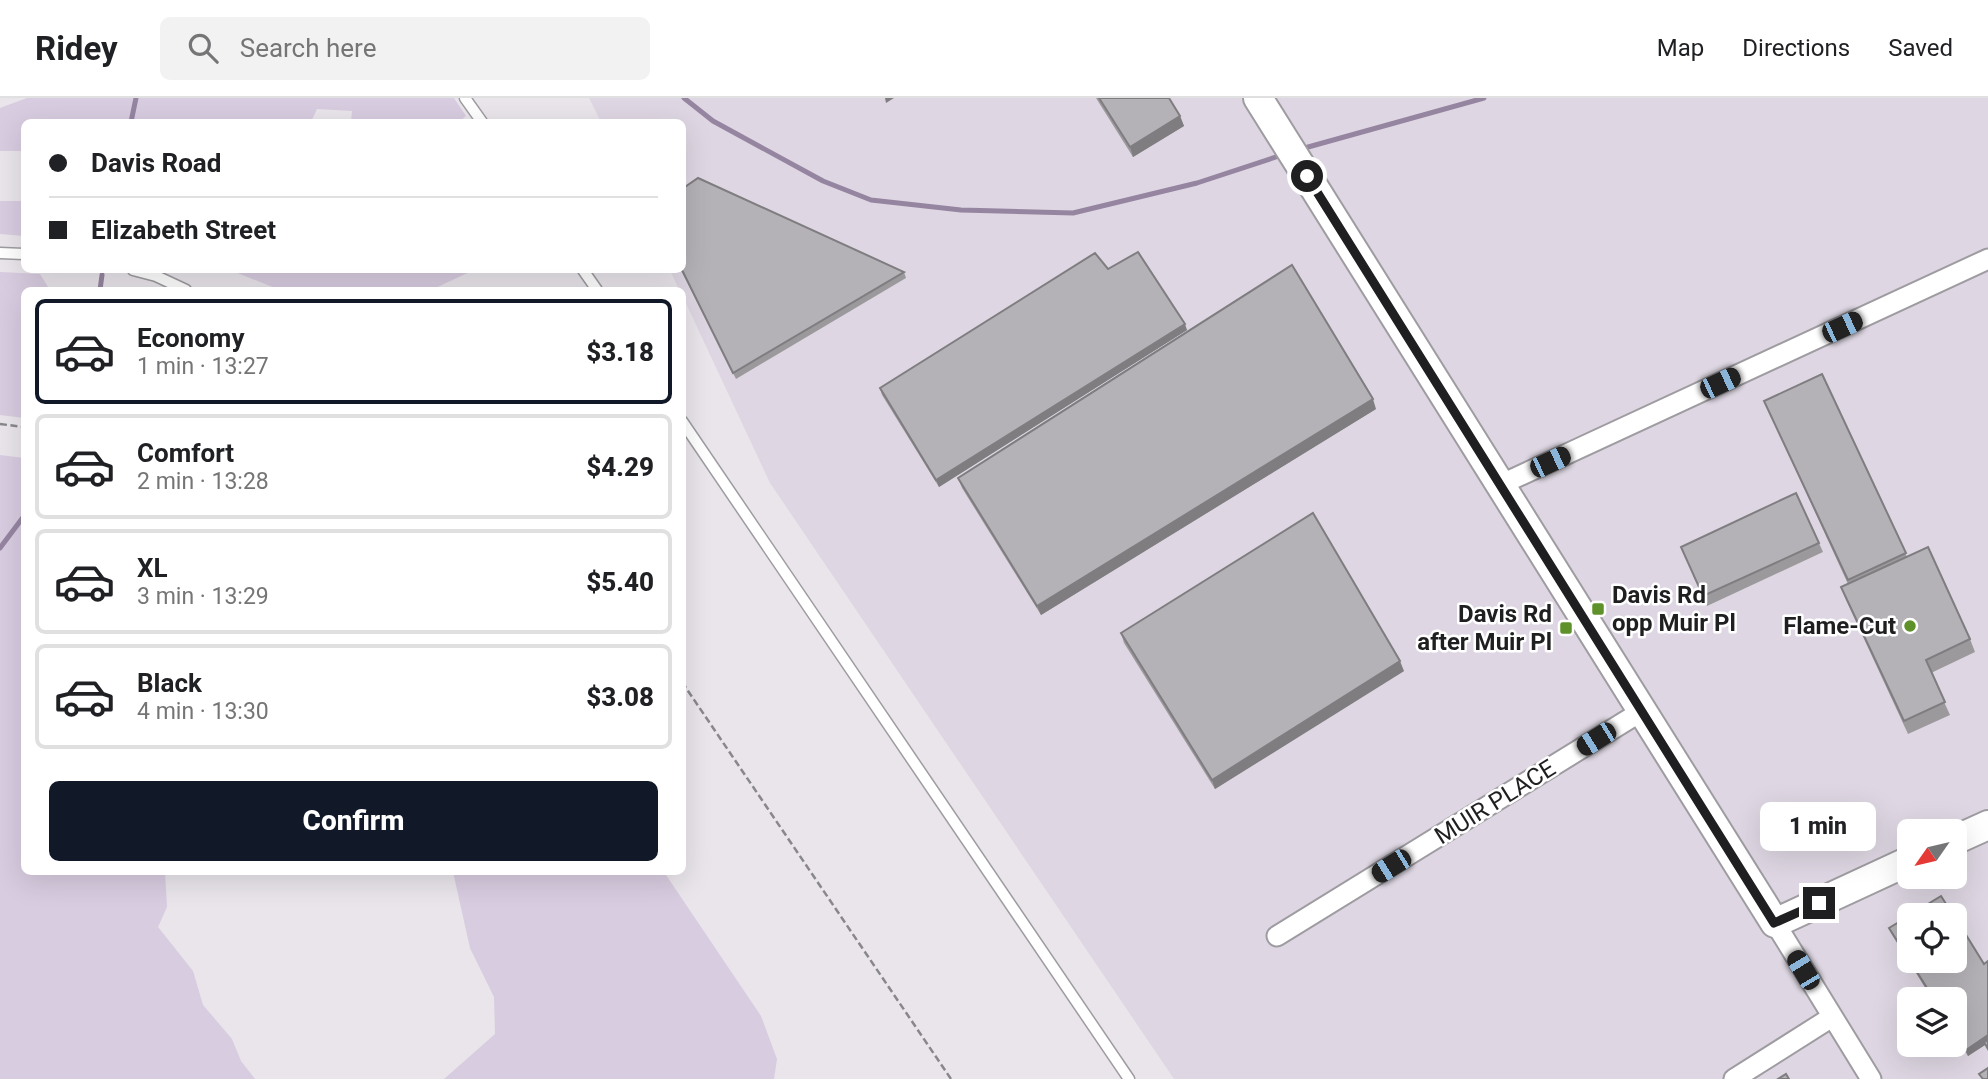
<!DOCTYPE html>
<meta charset="utf-8">
<style>
:root{--surface:#fff;--page:#f2f2f2;--text:#202124;--muted:#757577;--line:#e0e0e0;--accent:#111827}
body{margin:0;font-family:Roboto,sans-serif;background:var(--page);color:var(--text);height:100vh;display:flex;flex-direction:column;font-size:26px;white-space:nowrap}
*{box-sizing:border-box;margin:0}
p{font-size:23px;color:var(--muted)}
.icon{flex:none;width:38px;height:38px;fill:none;stroke:currentColor;stroke-width:2;stroke-linecap:round;stroke-linejoin:round}
.map{position:relative;flex:1;overflow:hidden}
.side{position:absolute;left:21px;top:189px;width:665px;height:588px;display:flex;flex-direction:column;background:var(--surface);border-radius:10px;box-shadow:0 7px 28px #0002}
.side>*{flex:none}
.top-card{position:absolute;left:21px;top:21px;width:665px;height:154px;border-radius:10px;box-shadow:0 7px 28px #0002;display:grid;align-content:center;height:154px;padding:0 28px;background:var(--surface)}
.needle{width:46px;rotate:236deg}
.tools{position:absolute;left:1897px;top:721px;display:grid;gap:14px}
.tools a{display:grid;place-items:center;width:70px;height:70px;border-radius:10px;background:var(--surface);box-shadow:0 7px 28px #0002;font-size:35px}
.end{position:absolute;width:32px;height:32px;margin:-16px;border:9px solid #1f1e20;background:#fff;box-shadow:0 0 0 4px #fff}
.from{border-radius:50%}
.bubble{position:absolute;height:49px;border-radius:10px;background:var(--surface);box-shadow:0 7px 28px #0002;font-size:23px;font-weight:800;line-height:49px;text-align:center}
.car{position:absolute;width:21px;height:42px;margin:-21px -10px;border-radius:9px;box-shadow:0 0 5px 2px #0007;background:linear-gradient(#222 24%,#8ab4d8 0 40%,#222 0 76%,#8ab4d8 0 86%,#222 0)}
.top-card b{display:flex;align-items:center;gap:24px;height:66px;font-size:26px}
.top-card b+b{border-top:2px solid var(--line)}
.top-card i{width:18px;height:18px;background:var(--text)}
ul{padding:12px 0 0;list-style:none}
li{display:flex;align-items:center;gap:21px;height:105px;margin:0 14px 10px;padding:0 14px;border:4px solid var(--line);border-radius:10px}
li div{flex:1}
li b{display:block;font-size:26px}
li em{font-style:normal;font-weight:800}
li.current{border-color:var(--accent)}
li>.icon{width:63px;height:63px;stroke-width:1.5}
.cta{display:flex;gap:14px;margin-top:auto;padding:14px 28px}
.cta a{flex:1;height:80px;border-radius:10px;background:var(--accent);color:#fff;font-size:28px;font-weight:800;line-height:80px;text-align:center}
header{display:flex;align-items:center;gap:42px;box-sizing:border-box;height:98px;padding:0 35px;background:var(--surface);border-bottom:2px solid var(--line)}
header strong{font-size:33px}
nav{display:flex;gap:38px;margin-inline-start:auto;font-size:24px}
.search{width:490px;height:63px;background:var(--page);display:flex;align-items:center;gap:18px;box-sizing:border-box;padding:0 24px;border-radius:10px;color:var(--muted);font-size:26px}
.map>svg:first-child{display:block}
.built{fill:#ded7e3;fill-rule:evenodd}
.green{fill:#d8cce0}
.lines{fill:none;stroke-linecap:round;stroke-linejoin:round}
.stream{stroke:#9685a1;stroke-width:5}
.lane-casing{stroke:#9f9ca1;stroke-width:13}
.street-casing{stroke:#9f9ca1;stroke-width:23}
.secondary-casing{stroke:#9f9ca1;stroke-width:32}
.path{stroke:#89878b;stroke-width:2.5;stroke-dasharray:7 3.5;stroke-linecap:butt}
.lane{stroke:#fff;stroke-width:10}
.street{stroke:#fff;stroke-width:19}
.secondary{stroke:#fff;stroke-width:28}
.wall{fill:#9c999d}
.shaded-wall{fill:#7f7d80}
.building{fill:#b5b2b7;stroke:#7f7d80;stroke-width:2}
.route{stroke:#1f1e20;stroke-width:9}
.poi-dot{fill:#5e9129;stroke:#fff;stroke-width:2.5}
.labels{text-anchor:middle;dominant-baseline:central;stroke-width:5;stroke-linejoin:round;paint-order:stroke}
.poi-label{font-size:24px;font-weight:bold;fill:#1f1e20;stroke:#fff;text-anchor:end}
.street-label{font-size:24px;fill:#1f1e20;stroke:#fff}
</style>
<header>
<strong>Ridey</strong>
<div class="search"><svg class="icon" aria-label="search" viewBox="0 0 24 24"><circle cx="10" cy="10" r="6"/><path d="M15 15l6 6"/></svg>Search here</div>
<nav><a>Map</a><a>Directions</a><a>Saved</a></nav>
</header>
<div class="map">
<svg width="1988" height="981" viewBox="0 0 1988 981">
<rect width="100%" height="100%" fill="#e9e5eb"/>
<!-- built -->
<path class="built" d="M589 0H1988V981H1174L770 385 683 199 682 192H679L670 172H682V24H601ZM1909 733H1955V779H1909ZM1909 817H1955V863H1909ZM1909 901H1955V947H1909Z"/>
<!-- green -->
<g class="green">
<polygon points="27,0 454,0 466,18 459,24 351,24 352,13 317,11 311,24 24,24 24,53 0,53 0,10"/>
<polygon points="0,103 24,103 24,138 0,136"/>
<polygon points="230,172 474,172 431,192 280,192"/>
<polygon points="0,174 40,176 50,192 24,192 24,320 0,317"/>
<polygon points="0,357 24,360 24,774 165,774 167,809 158,829 193,873 203,907 232,941 241,963 255,981 0,981"/>
<polygon points="453,774 664,774 761,918 777,961 774,981 444,981 495,936 494,899 470,850"/>
</g>
<g class="lines">
<!-- stream -->
<g class="stream">
<polyline points="684,0 713,23 823,83 871,102 961,112 1073,115 1197,85 1282,57"/>
<polyline points="131,24 136,0"/>
<polyline points="1301,51 1484,0"/>
<polyline points="100,192 102,177"/>
<polyline points="0,450 24,418"/>
</g>
<defs>
<g id="lane">
<polyline points="465,0 482,24"/>
<polyline points="0,155 24,156"/>
<polyline points="133,172 156,178 186,192"/>
<polyline points="583,172 597,192"/>
<polyline points="682,323 1129,981"/>
</g>
<g id="street">
<polyline points="1502,386 1988,161"/>
<polyline points="1775,825 1871,981"/>
<polyline points="1277,838 1642,613"/>
<polyline points="1734,981 1832,919"/>
</g>
<g id="secondary">
<polyline points="1258,0 1775,825 1909,763"/>
<polyline points="1955,742 1988,727"/>
</g>
</defs>
<!-- lane casing -->
<use href="#lane" class="lane-casing"/>
<!-- street casing -->
<use href="#street" class="street-casing"/>
<!-- secondary casing -->
<use href="#secondary" class="secondary-casing"/>
<!-- path -->
<g class="path">
<polyline points="0,326 24,329"/>
<polyline points="682,584 951,981"/>
</g>
<!-- lane -->
<use href="#lane" class="lane"/>
<!-- street -->
<use href="#street" class="street"/>
<!-- secondary -->
<use href="#secondary" class="secondary"/>
</g>
<!-- wall -->
<g class="wall">
<polygon points="1096,0 1169,0 1180,18 1184,28 1133,59"/>
<polygon points="1108,171 1187,232 939,389 882,297 880,290"/>
<polygon points="681,172 904,174 906,180 736,281"/>
<polygon points="1822,276 1907,459 1970,541 1975,554 1931,575 1950,617 1908,636 1846,502 1841,489 1848,486 1764,303"/>
<polygon points="1376,311 1041,517 962,390 958,380"/>
<polygon points="1819,445 1823,454 1707,508 1681,449"/>
<polygon points="1121,535 1404,573 1215,691 1124,545"/>
<polygon points="1909,818 1909,863 1955,863 1984,866 1988,863 1988,952 1985,947 1968,958 1955,937 1955,901 1932,901 1892,836 1889,830"/>
</g>
<!-- shaded-wall -->
<g class="shaded-wall">
<polygon points="885,0 894,0 886,5"/>
<polygon points="1180,18 1184,28 1133,59 1130,49"/>
<polygon points="1185,226 1187,232 939,389 936,382"/>
<polygon points="1373,301 1376,311 1041,517 1037,508"/>
<polygon points="1400,563 1404,573 1215,691 1212,682"/>
<polygon points="1988,937 1988,945 1984,944 1985,947 1968,958 1966,952"/>
</g>
<!-- building -->
<g class="building">
<polygon points="1099,0 1169,0 1180,18 1130,49"/>
<polygon points="698,80 904,174 733,275 682,172 682,91"/>
<polygon points="1138,154 1185,226 936,382 880,290 1095,155 1108,171"/>
<polygon points="1292,167 1373,301 1037,508 958,380"/>
<polygon points="1822,276 1906,455 1848,482 1764,303"/>
<polygon points="1796,395 1819,445 1703,498 1681,449"/>
<polygon points="1313,415 1400,563 1212,682 1121,535"/>
<polygon points="1928,449 1970,541 1926,562 1945,604 1904,623 1841,489"/>
<polygon points="1941,798 1953,817 1910,817"/>
<polygon points="1909,818 1909,862 1889,830"/>
<polygon points="1955,819 1984,866 1988,863 1988,937 1966,952 1955,934 1955,901 1934,901 1910,863 1955,863"/>
<polygon points="1988,942 1988,951 1984,944"/>
<polygon points="1988,970 1988,981 1983,981 1979,976"/>
<polygon points="1786,976 1789,981 1778,981"/>
</g>
<g class="lines">
<!-- route -->
<polyline class="route" points="1307,78 1774,825 1819,805"/>
</g>
<!-- markers -->
<g class="poi-dot">
<rect x="1591" y="504" width="14" height="14" rx="3.5"/>
<circle cx="1910" cy="528" r="7"/>
<rect x="1559" y="523" width="14" height="14" rx="3.5"/>
</g>
<g class="labels">
<!-- poi labels -->
<g class="poi-label">
<text x="1612" y="497" text-anchor="start">Davis Rd<tspan x="1612" dy="28">opp Muir Pl</tspan></text>
<text x="1552" y="516">Davis Rd<tspan x="1552" dy="28">after Muir Pl</tspan></text>
<text x="1896" y="528">Flame-Cut</text>
</g>
<!-- street labels -->
<g class="street-label">
<text transform="translate(1495 704) rotate(-32)">MUIR PLACE</text>
</g>
</g>
</svg>
<div class="tools">
<a><svg class="needle" viewBox="-14 -14 28 28"><path d="M0-13l5 13h-10z" fill="#e53935"/><path d="M0 13l5-13h-10z" fill="#757577"/></svg></a>
<a><svg class="icon" aria-label="locate" viewBox="0 0 24 24"><circle cx="12" cy="12" r="6"/><path d="M12 2v4M12 18v4M2 12h4M18 12h4"/></svg></a>
<a><svg class="icon" aria-label="layers" viewBox="0 0 24 24"><path d="M12 4l9 5-9 5-9-5zM3 14l9 5 9-5"/></svg></a>
</div>
<i class="end from" style="left:1307px;top:78px"></i>
<i class="end" style="left:1819px;top:805px"></i>
<div class="bubble" style="left:1760px;top:704px;width:116px">1 min</div>
<i class="car" style="left:1842px;top:229px;rotate:65deg"></i>
<i class="car" style="left:1720px;top:285px;rotate:65deg"></i>
<i class="car" style="left:1550px;top:364px;rotate:65deg"></i>
<i class="car" style="left:1596px;top:641px;rotate:238deg"></i>
<i class="car" style="left:1391px;top:768px;rotate:238deg"></i>
<i class="car" style="left:1803px;top:872px;rotate:329deg"></i>
<div class="top-card">
<b><i class="from"></i>Davis Road</b>
<b><i></i>Elizabeth Street</b>
</div>
<section class="side">
<ul>
<li class="current"><svg class="icon" aria-label="car" viewBox="0 0 24 24"><path d="M5 17H2v-5l4-1 3-4h7l3 4 3 1v5h-3M9 17h6M6 11h13"/><circle cx="7" cy="17" r="2"/><circle cx="17" cy="17" r="2"/></svg><div><b>Economy</b><p>1 min · 13:27</p></div><em>$3.18</em></li>
<li><svg class="icon" aria-label="car" viewBox="0 0 24 24"><path d="M5 17H2v-5l4-1 3-4h7l3 4 3 1v5h-3M9 17h6M6 11h13"/><circle cx="7" cy="17" r="2"/><circle cx="17" cy="17" r="2"/></svg><div><b>Comfort</b><p>2 min · 13:28</p></div><em>$4.29</em></li>
<li><svg class="icon" aria-label="car" viewBox="0 0 24 24"><path d="M5 17H2v-5l4-1 3-4h7l3 4 3 1v5h-3M9 17h6M6 11h13"/><circle cx="7" cy="17" r="2"/><circle cx="17" cy="17" r="2"/></svg><div><b>XL</b><p>3 min · 13:29</p></div><em>$5.40</em></li>
<li><svg class="icon" aria-label="car" viewBox="0 0 24 24"><path d="M5 17H2v-5l4-1 3-4h7l3 4 3 1v5h-3M9 17h6M6 11h13"/><circle cx="7" cy="17" r="2"/><circle cx="17" cy="17" r="2"/></svg><div><b>Black</b><p>4 min · 13:30</p></div><em>$3.08</em></li>
</ul>
<div class="cta"><a>Confirm</a></div>
</section>
</div>
